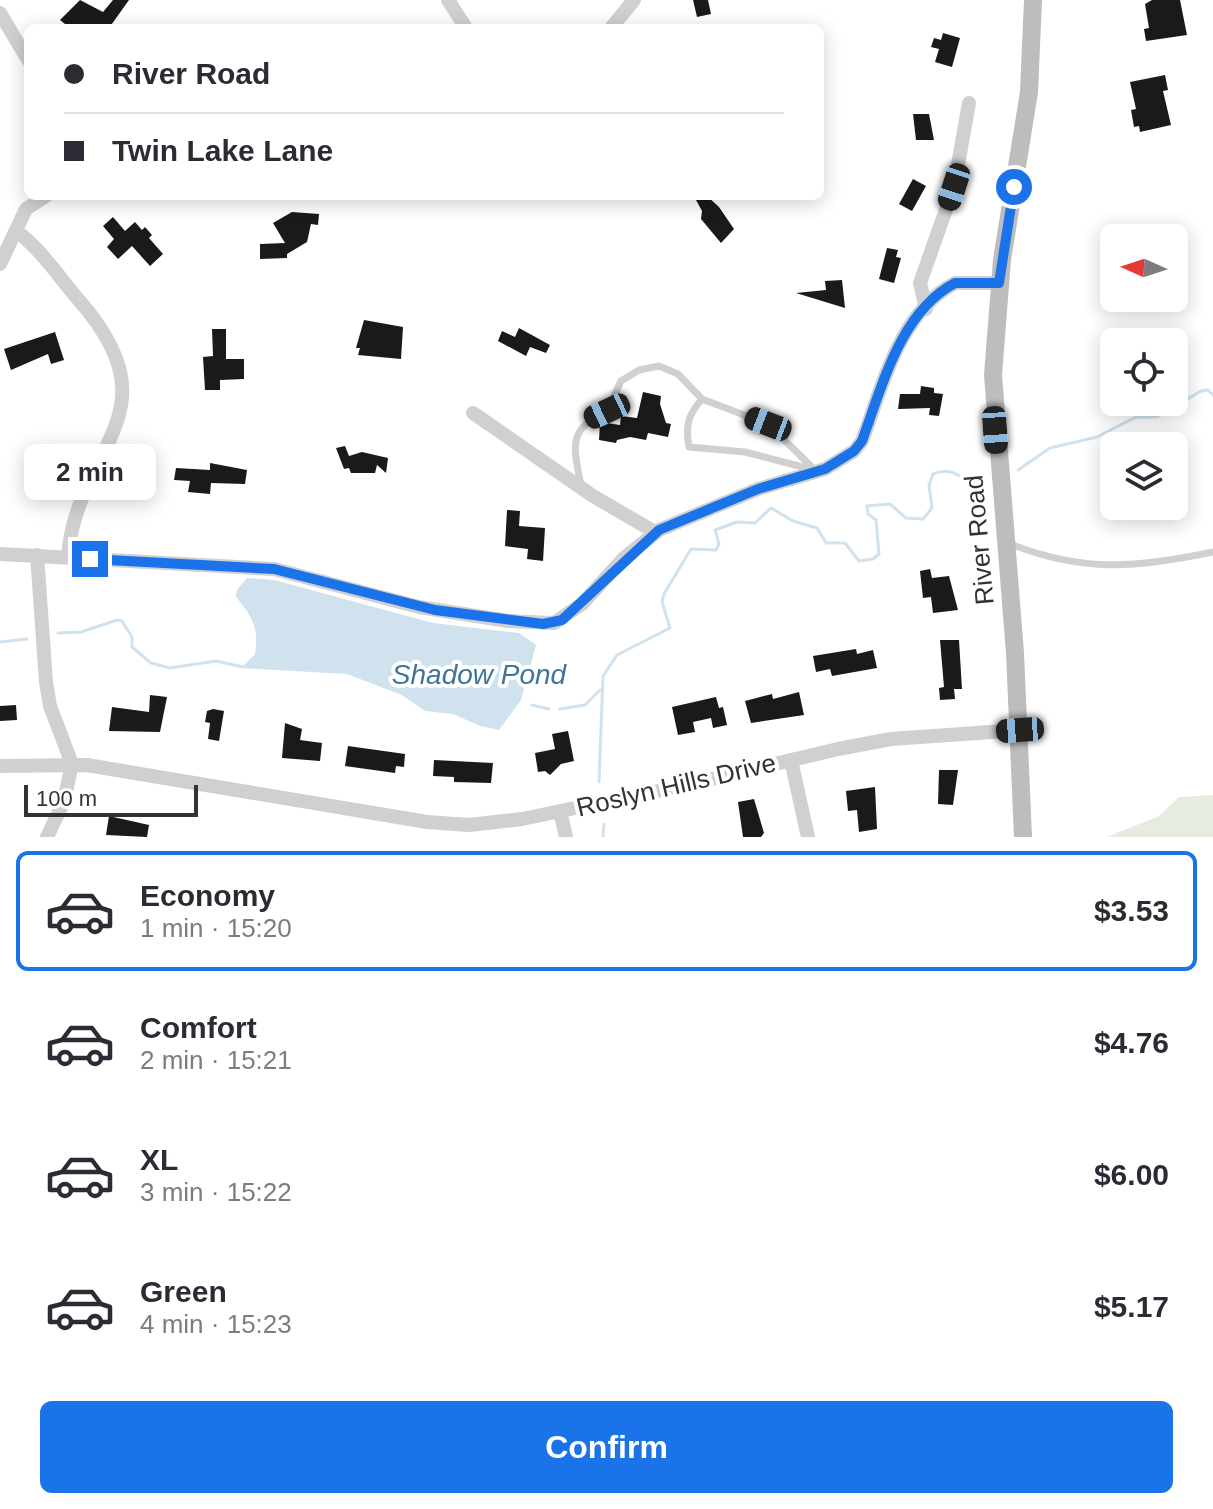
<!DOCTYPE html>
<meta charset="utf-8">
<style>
:root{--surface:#fff;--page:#f2f2f3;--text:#2b2b33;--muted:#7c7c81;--line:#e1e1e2;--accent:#1a73e8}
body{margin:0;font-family:Helvetica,sans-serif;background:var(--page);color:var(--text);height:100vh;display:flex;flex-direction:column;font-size:30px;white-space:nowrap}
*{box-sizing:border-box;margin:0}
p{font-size:26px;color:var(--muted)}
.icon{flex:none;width:44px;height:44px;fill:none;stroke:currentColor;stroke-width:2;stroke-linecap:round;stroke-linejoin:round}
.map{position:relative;height:837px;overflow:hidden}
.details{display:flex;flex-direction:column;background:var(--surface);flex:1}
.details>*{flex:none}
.hud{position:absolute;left:24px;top:24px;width:800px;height:176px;border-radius:12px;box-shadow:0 4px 20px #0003;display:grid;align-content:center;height:176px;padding:0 40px;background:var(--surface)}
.needle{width:52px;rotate:273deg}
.buttons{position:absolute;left:1100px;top:224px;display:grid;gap:16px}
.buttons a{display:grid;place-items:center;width:88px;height:88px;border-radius:12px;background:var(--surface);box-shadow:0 4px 20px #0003;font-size:40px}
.scale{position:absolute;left:24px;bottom:20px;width:174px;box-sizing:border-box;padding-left:8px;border:4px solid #333;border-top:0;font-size:22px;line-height:28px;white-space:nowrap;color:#333;-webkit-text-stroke:6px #fff;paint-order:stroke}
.end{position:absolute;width:36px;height:36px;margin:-18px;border:10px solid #1a73e8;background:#fff;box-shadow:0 0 0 4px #fff}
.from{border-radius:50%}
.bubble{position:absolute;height:56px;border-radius:12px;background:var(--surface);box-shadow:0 4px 20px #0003;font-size:26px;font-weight:800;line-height:56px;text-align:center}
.car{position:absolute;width:24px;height:48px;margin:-24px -12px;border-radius:10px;box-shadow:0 0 6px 2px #0007;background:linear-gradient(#222 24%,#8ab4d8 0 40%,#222 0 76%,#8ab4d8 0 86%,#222 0)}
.hud b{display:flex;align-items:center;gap:28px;height:76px;font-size:30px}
.hud b+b{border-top:2px solid var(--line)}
.hud i{width:20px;height:20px;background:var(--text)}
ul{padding:14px 0 0;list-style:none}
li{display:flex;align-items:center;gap:24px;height:120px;margin:0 16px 12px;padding:0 24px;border:4px solid transparent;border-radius:12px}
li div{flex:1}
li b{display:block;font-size:30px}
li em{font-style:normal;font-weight:800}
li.current{border-color:var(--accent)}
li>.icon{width:72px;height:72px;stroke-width:1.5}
.action{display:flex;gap:16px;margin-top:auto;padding:16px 40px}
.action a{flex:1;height:92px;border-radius:12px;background:var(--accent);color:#fff;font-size:32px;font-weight:800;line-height:92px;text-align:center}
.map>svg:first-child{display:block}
.green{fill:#e6ecdf}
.water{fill:#cfe2ee}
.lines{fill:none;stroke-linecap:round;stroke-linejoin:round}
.stream{stroke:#cfe2ee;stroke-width:3}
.building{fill:#1a1a1a}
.service{stroke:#d0d0d0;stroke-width:7}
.minor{stroke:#d0d0d0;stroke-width:14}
.secondary{stroke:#bdbdbd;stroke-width:18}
.route{stroke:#1a73e8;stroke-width:10}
.labels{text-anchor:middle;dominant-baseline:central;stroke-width:8;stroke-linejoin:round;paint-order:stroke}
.street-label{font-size:26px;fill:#333;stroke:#fff}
.water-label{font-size:28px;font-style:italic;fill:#3f7597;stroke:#fff}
</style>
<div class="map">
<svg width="1213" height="837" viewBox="0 0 1213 837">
<rect width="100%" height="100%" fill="#fff"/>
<!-- green -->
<polygon class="green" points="1213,795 1213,837 1107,837 1159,816 1179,797"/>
<!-- water -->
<path class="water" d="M247 578 274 580 433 623 519 633 536 645 521 700 499 730 480 726 453 714 425 711 402 695 347 674 241 668 255 654C259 629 253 617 236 597L237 590Z"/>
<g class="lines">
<!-- stream -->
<g class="stream">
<polyline points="1018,470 1050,448 1097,437 1136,417 1157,417 1201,391 1208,390 1213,395"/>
<polyline points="58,633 81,632 117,620 122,621 132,637 132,647 151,663 170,668 216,661 243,667"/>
<polyline points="0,642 27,639"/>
<polyline points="532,705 549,709"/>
<polyline points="560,709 585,705 600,690"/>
<path d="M599 782 603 676 617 655 670 628 662 602 664 594 691 549 716 550 719 544 715 530 737 522 755 523 771 508 793 521 817 528 826 543H845L859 561 873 559 879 554 876 520 868 514 867 506 890 504 906 518 923 519 932 508 929 485 933 474C957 464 962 485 984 485"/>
<polyline points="603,837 604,824"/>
</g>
</g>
<!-- building -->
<g class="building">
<polygon points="80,0 103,12 113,0 129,0 109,28 80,28 75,24 70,28 60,20"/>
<polygon points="693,0 708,0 711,14 697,17"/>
<polygon points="1152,0 1180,0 1187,35 1146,41 1144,29 1149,28 1145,4"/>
<polygon points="943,33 960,38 952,67 935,62 939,49 931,47 934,38 941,40"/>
<polygon points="1165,75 1168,90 1163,91 1171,125 1140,132 1139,126 1134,127 1131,110 1136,109 1130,82"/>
<polygon points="913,114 929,114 934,140 916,140"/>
<polygon points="913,179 926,186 912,211 899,204"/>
<polygon points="702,196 707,196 719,207 734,229 721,243 701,219 702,211 696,200"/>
<polygon points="292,212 319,214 318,225 311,224 307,242 287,254 287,258 260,259 260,244 285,243 273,223"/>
<polygon points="113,217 125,231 135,222 142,230 145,227 152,235 149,238 163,254 150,266 132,246 118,259 107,247 114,239 103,226"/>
<polygon points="887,248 898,250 896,257 901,258 894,283 879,279"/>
<polygon points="842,280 845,308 796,293 826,290 825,281"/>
<polygon points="364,320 403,327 401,359 358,355 360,348 356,348"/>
<polygon points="519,328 550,345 546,353 530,347 526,356 498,341 502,331 515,337"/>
<polygon points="212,329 226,329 226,359 244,359 244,379 220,380 220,390 205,390 203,357 213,356"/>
<polygon points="55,332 64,360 51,364 48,354 11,370 4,349"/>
<polygon points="921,386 934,388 934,393 943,394 939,416 929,415 930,408 898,409 900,394 920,394"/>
<polygon points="643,392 661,396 660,404 666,423 671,424 668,437 648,433 646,440 630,437 617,440 616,443 599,440 600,422 620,425 621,416 637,418"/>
<polygon points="345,446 349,456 362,452 388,458 386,473 377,465 375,473 351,473 349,468 344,469 336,448"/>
<polygon points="210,463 247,470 245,484 211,483 210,494 188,492 190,481 174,480 176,468 210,470"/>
<polygon points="507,510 520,511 519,526 545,528 543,561 527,559 528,549 505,546"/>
<polygon points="930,569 932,578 949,576 958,610 933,613 931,597 923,598 920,571"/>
<polygon points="940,640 959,640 962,689 954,689 955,699 940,700 939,688 944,687"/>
<polygon points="856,649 857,654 873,650 877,668 832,676 830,669 816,672 813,656"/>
<polygon points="799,692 804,715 751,723 745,701 772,694 773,699"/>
<polygon points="150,695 167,697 160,732 109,731 112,707 149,712"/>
<polygon points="716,697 719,708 723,707 727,725 713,728 711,718 693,722 695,732 678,735 672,707"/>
<polygon points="16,705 17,720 0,721 0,706"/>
<polygon points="213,709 224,711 219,741 208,739 210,723 205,722 207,711"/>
<polygon points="285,723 302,729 300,740 322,743 320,761 282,758"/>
<polygon points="568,731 574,761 561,764 550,775 545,771 538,772 535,753 555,749 552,734"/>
<polygon points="348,746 405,754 404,767 396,766 395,773 345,766"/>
<polygon points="434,760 493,763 491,783 454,782 454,777 433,776"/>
<polygon points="939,770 958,770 953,805 938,804"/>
<polygon points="875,787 877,829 859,832 857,810 848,811 846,791"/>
<polygon points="754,799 764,833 761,837 743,837 738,802"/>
<polygon points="109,816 149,825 147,837 106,835"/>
</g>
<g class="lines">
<!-- service -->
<g class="service">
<path d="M702 399C688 415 685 426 689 447L745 452 810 469"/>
<path d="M581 487C574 446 566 430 607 411L621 381 639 370 659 366 678 374 702 399 768 424 815 470"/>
<path d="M1008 543C1082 573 1137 568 1213 552"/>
</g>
<!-- minor -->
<g class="minor">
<polyline points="448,0 466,28"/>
<polyline points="0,13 28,60"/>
<polyline points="611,28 634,0"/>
<path d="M16 231C40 248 59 277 78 299 179 414 77 445 68 556"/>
<polyline points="0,264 26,209 46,196"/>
<polyline points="926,309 920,283 954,187 969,103"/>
<polyline points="473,413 593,496 655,532"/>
<path d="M0 554 274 569 419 607 508 621 554 623 582 604 624 558 659 530 758 489 825 469 854 451 862 441C882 388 899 312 955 283H999"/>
<polyline points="37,555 46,682 50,706 72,764 64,801 47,837"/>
<polyline points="791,760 808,837"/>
<polyline points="0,766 87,765 427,822 469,825 522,819 682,786 838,749 891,739 1020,730"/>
<polyline points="560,811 566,837"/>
</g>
<!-- secondary -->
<polyline class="secondary" points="1023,837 1015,653 993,375 1002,260 1029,92 1033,0"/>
</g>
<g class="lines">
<!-- route -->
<path class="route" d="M90 559 274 569 435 610 543 624 562 620 659 530 758 489 825 469 854 451 862 441C882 387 900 312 955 283H999L1014 187"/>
</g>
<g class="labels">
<!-- street labels -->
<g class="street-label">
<text transform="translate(979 540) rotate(-95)">River Road</text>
<text transform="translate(676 785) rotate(-13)">Roslyn Hills Drive</text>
</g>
<!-- water labels -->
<g class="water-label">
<text x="479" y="674">Shadow Pond</text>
</g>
</g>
</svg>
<div class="buttons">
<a><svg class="needle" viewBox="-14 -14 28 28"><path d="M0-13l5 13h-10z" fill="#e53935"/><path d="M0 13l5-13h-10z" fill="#7c7c81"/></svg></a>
<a><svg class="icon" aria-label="locate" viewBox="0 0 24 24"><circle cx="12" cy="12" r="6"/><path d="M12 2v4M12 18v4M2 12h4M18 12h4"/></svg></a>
<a><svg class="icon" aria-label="layers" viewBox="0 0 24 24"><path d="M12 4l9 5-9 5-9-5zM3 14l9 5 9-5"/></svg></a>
</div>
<div class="scale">100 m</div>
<i class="end from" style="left:1014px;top:187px"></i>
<i class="end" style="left:90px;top:559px"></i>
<div class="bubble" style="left:24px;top:444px;width:132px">2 min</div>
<i class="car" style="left:954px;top:187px;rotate:198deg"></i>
<i class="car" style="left:607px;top:411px;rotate:245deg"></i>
<i class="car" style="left:768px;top:424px;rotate:291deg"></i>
<i class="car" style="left:995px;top:430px;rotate:176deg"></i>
<i class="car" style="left:1020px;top:730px;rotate:266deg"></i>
<div class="hud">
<b><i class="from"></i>River Road</b>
<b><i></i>Twin Lake Lane</b>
</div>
</div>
<section class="details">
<ul>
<li class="current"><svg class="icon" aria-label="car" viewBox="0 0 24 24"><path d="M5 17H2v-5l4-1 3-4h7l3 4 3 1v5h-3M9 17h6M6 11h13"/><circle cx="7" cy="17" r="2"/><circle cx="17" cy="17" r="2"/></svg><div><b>Economy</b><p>1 min · 15:20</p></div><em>$3.53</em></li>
<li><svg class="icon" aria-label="car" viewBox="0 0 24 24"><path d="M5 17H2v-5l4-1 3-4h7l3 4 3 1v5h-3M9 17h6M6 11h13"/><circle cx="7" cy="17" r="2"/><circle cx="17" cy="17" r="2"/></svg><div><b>Comfort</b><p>2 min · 15:21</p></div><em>$4.76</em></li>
<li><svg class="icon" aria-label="car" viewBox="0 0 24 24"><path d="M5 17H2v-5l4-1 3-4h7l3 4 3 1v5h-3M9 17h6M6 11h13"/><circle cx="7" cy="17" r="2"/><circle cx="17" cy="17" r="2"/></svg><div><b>XL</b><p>3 min · 15:22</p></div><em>$6.00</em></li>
<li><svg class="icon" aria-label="car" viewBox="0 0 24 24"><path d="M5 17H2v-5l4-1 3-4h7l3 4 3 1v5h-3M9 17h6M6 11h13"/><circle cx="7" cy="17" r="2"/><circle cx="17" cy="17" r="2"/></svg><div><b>Green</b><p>4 min · 15:23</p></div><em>$5.17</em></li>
</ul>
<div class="action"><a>Confirm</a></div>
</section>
